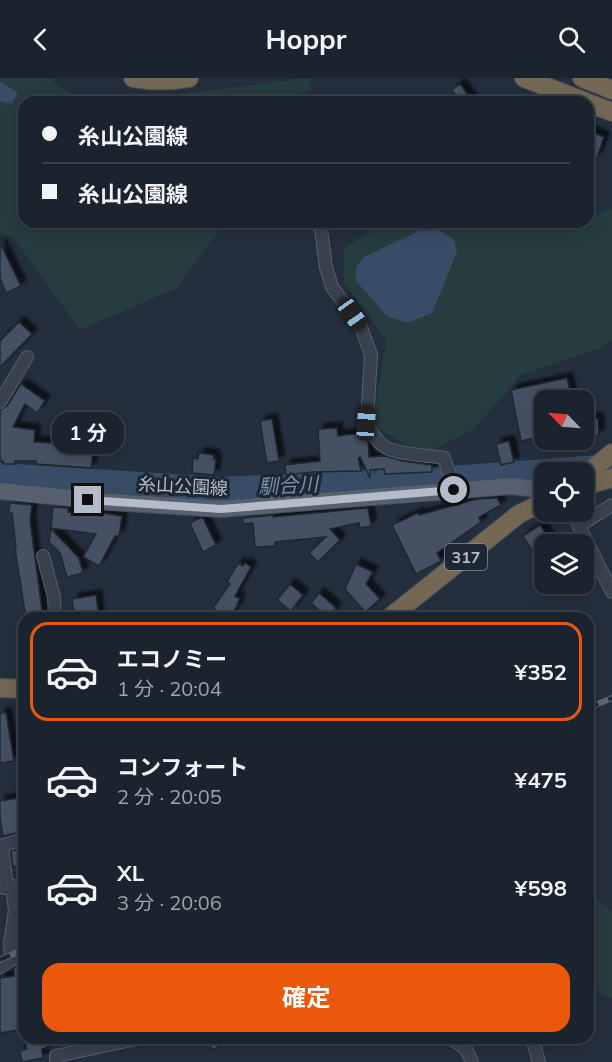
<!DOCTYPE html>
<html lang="ja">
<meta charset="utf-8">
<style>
:root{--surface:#1b232e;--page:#282f3a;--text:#f1f3f6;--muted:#a0a4aa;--line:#39404a;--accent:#ea580c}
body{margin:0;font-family:Mulish,"Noto Sans JP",sans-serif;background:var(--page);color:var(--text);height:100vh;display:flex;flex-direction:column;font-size:22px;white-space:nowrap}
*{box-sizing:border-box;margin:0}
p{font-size:20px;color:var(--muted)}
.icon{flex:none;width:33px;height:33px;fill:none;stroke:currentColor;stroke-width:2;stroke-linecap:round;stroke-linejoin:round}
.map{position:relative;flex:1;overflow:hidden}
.panel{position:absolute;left:18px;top:534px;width:576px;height:432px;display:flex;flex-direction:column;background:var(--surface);border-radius:18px;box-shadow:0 3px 15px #0003,0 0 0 2px var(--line)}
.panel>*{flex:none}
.banner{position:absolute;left:18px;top:18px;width:576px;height:132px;border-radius:18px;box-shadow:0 3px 15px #0003,0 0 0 2px var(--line);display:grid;align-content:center;height:132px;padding:0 24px;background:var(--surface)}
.needle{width:39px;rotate:295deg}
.buttons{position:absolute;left:534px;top:312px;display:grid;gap:12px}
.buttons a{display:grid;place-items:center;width:60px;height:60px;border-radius:12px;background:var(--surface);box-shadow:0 3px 15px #0003,0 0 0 2px var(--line);font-size:30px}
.end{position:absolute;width:27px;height:27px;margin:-14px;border:8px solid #b4bcc9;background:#111;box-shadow:0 0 0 3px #111}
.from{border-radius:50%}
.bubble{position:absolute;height:42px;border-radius:18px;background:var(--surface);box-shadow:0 3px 15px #0003,0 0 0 2px var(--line);font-size:20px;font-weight:700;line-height:42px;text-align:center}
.car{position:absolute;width:18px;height:36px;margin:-18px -9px;border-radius:8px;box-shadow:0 0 4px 2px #0007;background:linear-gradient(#222 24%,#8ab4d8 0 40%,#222 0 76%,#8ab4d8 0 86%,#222 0)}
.banner b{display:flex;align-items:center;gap:21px;height:57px;font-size:22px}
.banner b+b{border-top:2px solid var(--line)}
.banner i{width:15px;height:15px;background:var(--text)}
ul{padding:10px 0 0;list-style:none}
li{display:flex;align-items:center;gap:18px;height:99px;margin:0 12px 9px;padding:0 12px;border:3px solid transparent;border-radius:18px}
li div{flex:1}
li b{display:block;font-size:22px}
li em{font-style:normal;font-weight:700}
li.on{border-color:var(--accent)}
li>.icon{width:54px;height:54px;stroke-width:1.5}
.button{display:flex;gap:12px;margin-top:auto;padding:12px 24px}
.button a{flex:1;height:69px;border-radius:18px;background:var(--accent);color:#fff;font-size:24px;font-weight:700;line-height:69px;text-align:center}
header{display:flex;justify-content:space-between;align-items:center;height:78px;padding:0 24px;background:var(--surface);font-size:27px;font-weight:700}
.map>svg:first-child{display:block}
.green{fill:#263c3f}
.water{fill:#394c67}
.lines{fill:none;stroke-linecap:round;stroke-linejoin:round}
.river{stroke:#394c67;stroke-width:24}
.building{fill:#455162;stroke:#1f2835;stroke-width:1.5;filter:url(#shadow)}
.minor-casing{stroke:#565f6c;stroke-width:14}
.major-casing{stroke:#414a57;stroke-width:18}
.highway-casing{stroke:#434c59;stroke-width:20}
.minor{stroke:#38414e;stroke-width:12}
.major{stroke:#56606e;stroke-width:16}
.highway{stroke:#746855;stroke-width:18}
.rail-casing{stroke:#5a6575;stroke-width:6}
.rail{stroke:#1d2633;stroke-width:4;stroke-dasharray:11;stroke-linecap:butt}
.route{stroke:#b4bcc9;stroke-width:8}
.labels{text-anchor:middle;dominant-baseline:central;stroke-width:6;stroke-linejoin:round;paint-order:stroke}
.shield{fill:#1d2633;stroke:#878f9c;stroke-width:1.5}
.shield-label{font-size:16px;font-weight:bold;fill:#b4bcc9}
.street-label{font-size:18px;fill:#b4bcc9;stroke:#1d2633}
.water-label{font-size:20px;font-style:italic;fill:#7c92b1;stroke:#1d2633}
</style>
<header><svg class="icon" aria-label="back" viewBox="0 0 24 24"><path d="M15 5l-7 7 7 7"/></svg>Hoppr<svg class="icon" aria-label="search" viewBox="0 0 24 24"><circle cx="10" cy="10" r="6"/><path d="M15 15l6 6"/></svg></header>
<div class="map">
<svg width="612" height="984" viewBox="0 0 612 984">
<defs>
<filter id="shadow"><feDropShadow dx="5.5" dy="-5.5" stdDeviation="1.5" flood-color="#0009"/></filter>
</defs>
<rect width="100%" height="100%" fill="#242f3e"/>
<!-- green -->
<g class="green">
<polygon points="0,0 49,0 79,23 137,21 309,0 311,11 279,24 24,24 24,144 225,144 177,210 80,252 12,158 0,155 0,23 12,26 18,15 0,3"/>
<polygon points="612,130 612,261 603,269 521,297 474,351 423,376 372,347 386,262 344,205 344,170 384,144 588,144 588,139"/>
<polygon points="588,814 612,833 612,920 602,916 588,902"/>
</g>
<!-- water -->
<g class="water">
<polygon points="0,3 18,15 12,26 0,23"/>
<polygon points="438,152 454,161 457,174 432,235 407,245 387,238 356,203 356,189 364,179 419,153"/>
</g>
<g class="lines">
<!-- river -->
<polyline class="river" points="0,397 219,411 438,401 612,388"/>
</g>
<!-- building -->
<g class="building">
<polygon points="460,6 473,24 460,24 452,12"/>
<polygon points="588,53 604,59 597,80 588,76"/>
<polygon points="0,165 21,208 6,215 0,200"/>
<polygon points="19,244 32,256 0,289 0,263"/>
<polygon points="567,300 572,321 544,322 544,358 521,363 511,312"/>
<polygon points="21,306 45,323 37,335 25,326 13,349 35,352 34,364 70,366 70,363 94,366 91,390 36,386 36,383 15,383 15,386 3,386 3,383 0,383 0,332 7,328"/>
<polygon points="598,340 599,357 584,358 584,341"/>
<polygon points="272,341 279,383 267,385 260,343"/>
<polygon points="337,350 338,358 363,355 368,363 369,379 385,378 402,383 432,387 432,394 385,396 384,391 370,392 370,400 360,379 358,380 361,393 312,394 286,397 285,387 320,383 318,351"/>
<polygon points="509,363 514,384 501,387 496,366"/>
<polygon points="199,375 214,377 213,381 216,381 214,397 192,395 193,380 198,381"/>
<polygon points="497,420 501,427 479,439 481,444 437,475 441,483 416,496 392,447 418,435 419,437 477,421"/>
<polygon points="10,425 32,427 30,442 43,540 26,540 15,471 16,470 12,435 9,435"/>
<polygon points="53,429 68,430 68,434 102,438 103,435 122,438 119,458 115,458 99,488 83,479 96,456 51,450"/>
<polygon points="368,430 371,448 360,450 359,445 330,451 340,462 318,484 309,475 326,459 275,464 275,468 255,469 253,445 243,446 243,440 273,437 273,439"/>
<polygon points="200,440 203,440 216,467 203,474 190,445"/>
<polygon points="540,447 553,466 544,466 544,491 523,458"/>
<polygon points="51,451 79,480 83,495 67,499 60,475 49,464"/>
<polygon points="238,485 243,488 245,485 251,489 235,518 240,521 237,526 238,527 230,538 227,536 225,539 213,530 230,506 227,504"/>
<polygon points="356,486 373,494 366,506 380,521 365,534 345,511"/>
<polygon points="290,506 303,517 291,533 277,522"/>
<polygon points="319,515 336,530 330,538 323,532 321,534 311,525"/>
<polygon points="96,517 99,540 75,540 72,521"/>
<polygon points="0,635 6,635 14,683 0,685"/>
<polygon points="24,719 24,739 18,740 20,754 3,758 0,740 0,723"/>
<polygon points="24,770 24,786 13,789 11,773"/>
<polygon points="24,886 24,924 18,924 24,951 0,955 0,900 14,898 14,890 18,887"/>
<polygon points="45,960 47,970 42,971 43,980 22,984 20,973 27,971 25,963"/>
<polygon points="207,960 238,960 212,972"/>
</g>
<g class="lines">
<defs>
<g id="minor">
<path d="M320 144 326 189 332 209 360 246 371 277 367 345C371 353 376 363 383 368 396 377 428 377 444 380L455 412"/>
<polyline points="0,324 27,279"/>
<polyline points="572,434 612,514"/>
<polyline points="579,448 612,427"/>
<polyline points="43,478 54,519 55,540"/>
<polyline points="0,768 24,761"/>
<polyline points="2,768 7,810"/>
<polyline points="4,810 24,807"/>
<polyline points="0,889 11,882 10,865 15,833 12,809"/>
<polyline points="451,960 466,971 472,984"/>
<polyline points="532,960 539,984"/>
<polyline points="56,984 56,978 136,961"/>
</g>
<polyline id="major" points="0,413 110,424 221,431 512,408 544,412"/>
<g id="highway">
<path d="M133 0C152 4 170 3 189 0"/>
<polyline points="524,0 586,24"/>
<polyline points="582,0 612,12"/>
<polyline points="588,25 612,34"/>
<polyline points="584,398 612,375"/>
<polyline points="584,408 612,400"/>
<polyline points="389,540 519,436 544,424"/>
<polyline points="0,610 24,611"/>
</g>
</defs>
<!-- minor casing -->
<use href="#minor" class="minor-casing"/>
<!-- major casing -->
<use href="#major" class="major-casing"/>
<!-- highway casing -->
<use href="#highway" class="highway-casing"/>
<!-- minor -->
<use href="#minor" class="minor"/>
<!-- major -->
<use href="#major" class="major"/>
<!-- highway -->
<use href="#highway" class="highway"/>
<defs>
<g id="rail">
<polyline points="588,630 612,620"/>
<polyline points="0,882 24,871"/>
</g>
</defs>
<!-- rail casing -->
<use href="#rail" class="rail-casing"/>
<!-- rail -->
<use href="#rail" class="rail"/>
</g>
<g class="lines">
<!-- route -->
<polyline class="route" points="88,422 221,431 454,412"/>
</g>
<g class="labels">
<!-- shield labels -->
<rect class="shield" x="445" y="466" width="42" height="26" rx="4.5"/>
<g class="shield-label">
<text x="466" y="479">317</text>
</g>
<!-- street labels -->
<g class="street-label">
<text transform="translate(183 408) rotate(3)">糸山公園線</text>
</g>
<!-- water labels -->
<g class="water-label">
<text transform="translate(288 407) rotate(-3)">馴合川</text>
</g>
</g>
</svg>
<div class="buttons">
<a><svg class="needle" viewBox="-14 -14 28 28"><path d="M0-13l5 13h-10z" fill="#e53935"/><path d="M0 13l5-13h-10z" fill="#a0a4aa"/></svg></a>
<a><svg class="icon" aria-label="locate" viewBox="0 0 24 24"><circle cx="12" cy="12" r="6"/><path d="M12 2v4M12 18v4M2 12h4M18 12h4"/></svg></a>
<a><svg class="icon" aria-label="layers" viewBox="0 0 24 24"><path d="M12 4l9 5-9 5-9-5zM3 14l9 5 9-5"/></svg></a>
</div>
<i class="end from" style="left:454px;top:412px"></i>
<i class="end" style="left:88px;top:422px"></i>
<div class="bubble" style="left:52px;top:334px;width:72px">1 分</div>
<i class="car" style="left:352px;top:236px;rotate:145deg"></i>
<i class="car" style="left:366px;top:345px;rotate:4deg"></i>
<div class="banner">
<b><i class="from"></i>糸山公園線</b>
<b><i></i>糸山公園線</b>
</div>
<section class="panel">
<ul>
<li class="on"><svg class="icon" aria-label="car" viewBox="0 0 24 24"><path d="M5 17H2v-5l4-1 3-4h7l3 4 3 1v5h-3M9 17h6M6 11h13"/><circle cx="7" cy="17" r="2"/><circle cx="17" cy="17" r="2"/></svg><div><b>エコノミー</b><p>1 分 · 20:04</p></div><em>¥352</em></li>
<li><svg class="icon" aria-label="car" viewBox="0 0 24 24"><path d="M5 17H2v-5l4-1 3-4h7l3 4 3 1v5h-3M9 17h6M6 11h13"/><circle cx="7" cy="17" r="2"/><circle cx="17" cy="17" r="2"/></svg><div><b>コンフォート</b><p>2 分 · 20:05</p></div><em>¥475</em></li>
<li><svg class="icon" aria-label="car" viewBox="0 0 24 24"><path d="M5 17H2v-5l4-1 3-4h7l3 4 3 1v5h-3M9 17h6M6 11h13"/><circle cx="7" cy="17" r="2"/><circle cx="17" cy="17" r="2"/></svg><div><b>XL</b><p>3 分 · 20:06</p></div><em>¥598</em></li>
</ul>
<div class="button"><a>確定</a></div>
</section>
</div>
